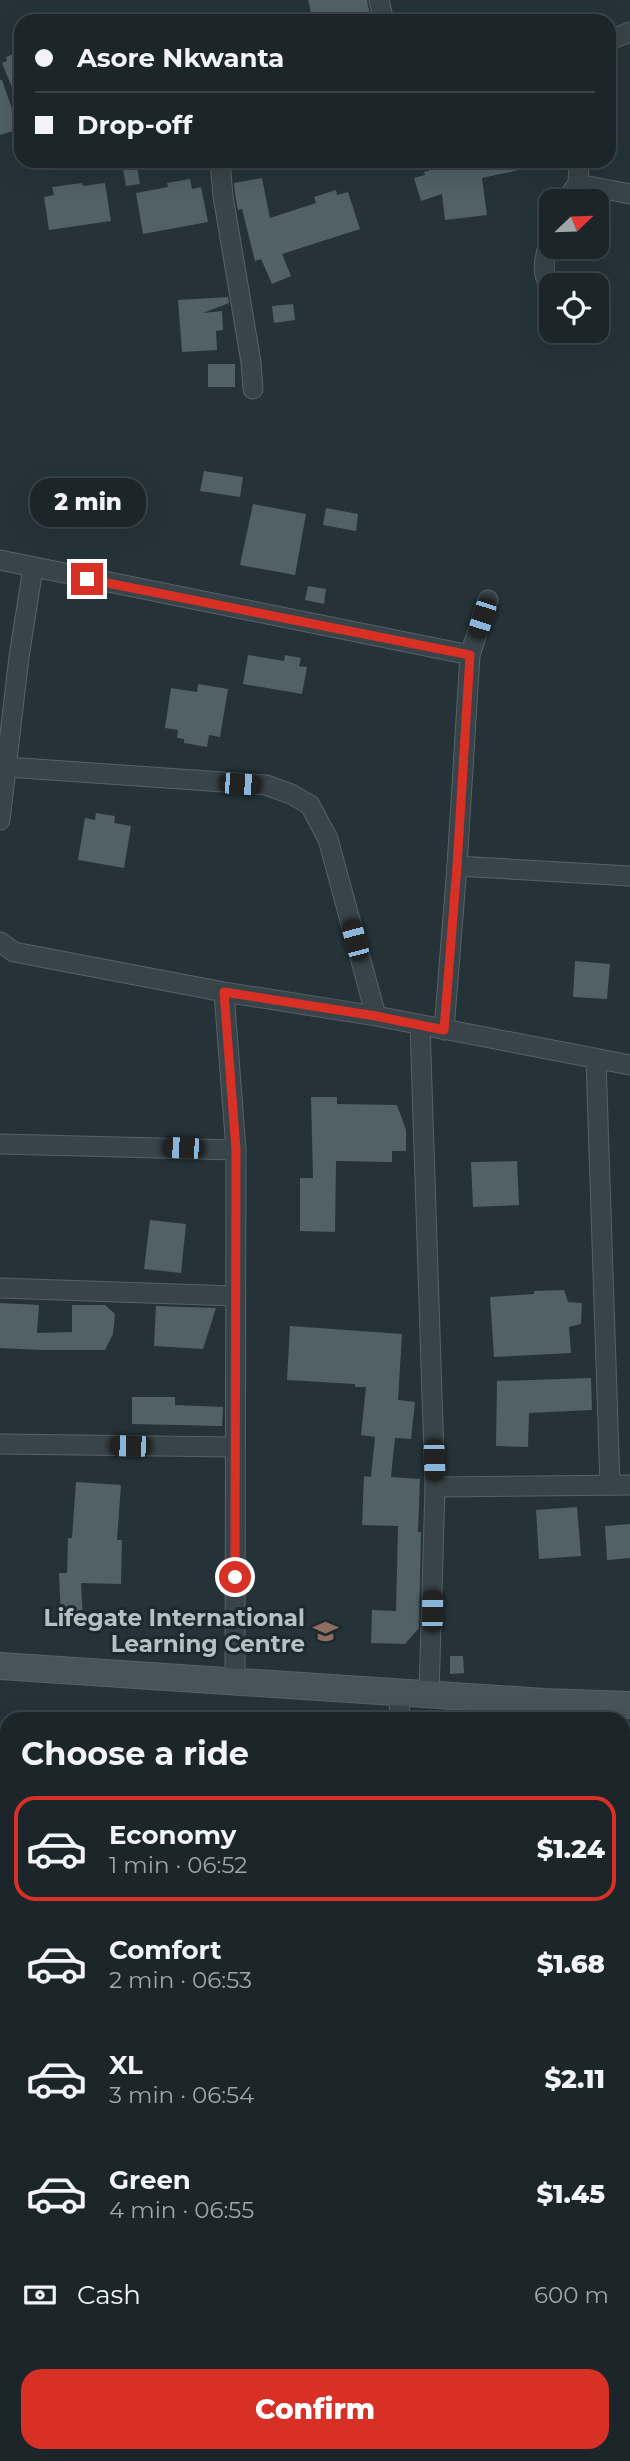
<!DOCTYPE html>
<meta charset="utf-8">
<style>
:root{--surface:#1c262a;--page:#293236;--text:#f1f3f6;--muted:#a0a5a8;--line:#3a4347;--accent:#d93025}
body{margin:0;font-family:Montserrat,sans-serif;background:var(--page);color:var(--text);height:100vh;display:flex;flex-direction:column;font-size:26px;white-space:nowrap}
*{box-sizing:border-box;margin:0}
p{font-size:23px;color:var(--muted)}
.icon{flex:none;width:38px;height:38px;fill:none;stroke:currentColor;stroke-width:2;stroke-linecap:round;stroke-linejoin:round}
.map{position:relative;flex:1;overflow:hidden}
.drawer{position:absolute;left:0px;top:1712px;width:630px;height:751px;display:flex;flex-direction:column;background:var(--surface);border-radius:21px 21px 0 0;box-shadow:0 7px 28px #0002,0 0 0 2px var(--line)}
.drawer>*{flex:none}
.banner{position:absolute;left:14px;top:14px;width:602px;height:154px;border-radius:21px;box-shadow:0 7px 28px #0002,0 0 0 2px var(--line);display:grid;align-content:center;height:154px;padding:0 21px;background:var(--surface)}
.needle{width:46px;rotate:67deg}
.controls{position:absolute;left:539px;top:189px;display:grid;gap:14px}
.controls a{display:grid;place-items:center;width:70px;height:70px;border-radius:14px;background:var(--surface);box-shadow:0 7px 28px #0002,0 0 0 2px var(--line);font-size:35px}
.end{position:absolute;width:32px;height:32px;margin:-16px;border:9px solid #d93025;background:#fff;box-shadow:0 0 0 4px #fff}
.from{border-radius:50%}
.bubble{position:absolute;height:49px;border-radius:21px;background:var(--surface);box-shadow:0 7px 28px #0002,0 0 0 2px var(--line);font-size:23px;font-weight:800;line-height:49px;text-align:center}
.car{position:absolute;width:21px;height:42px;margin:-21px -10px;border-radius:9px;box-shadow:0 0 5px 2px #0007;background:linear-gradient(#222 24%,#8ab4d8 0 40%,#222 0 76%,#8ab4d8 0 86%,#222 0)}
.banner b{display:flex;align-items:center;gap:24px;height:66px;font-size:26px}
.banner b+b{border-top:2px solid var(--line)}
.banner i{width:18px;height:18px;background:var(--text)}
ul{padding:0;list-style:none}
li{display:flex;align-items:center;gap:21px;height:105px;margin:0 14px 10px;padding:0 7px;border:4px solid transparent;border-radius:21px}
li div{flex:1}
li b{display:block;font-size:26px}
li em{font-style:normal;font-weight:800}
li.selected{border-color:var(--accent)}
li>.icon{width:63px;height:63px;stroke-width:1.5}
h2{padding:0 21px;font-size:32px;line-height:84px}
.pay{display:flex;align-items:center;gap:18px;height:77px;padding:0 21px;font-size:26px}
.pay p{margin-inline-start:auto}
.button{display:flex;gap:14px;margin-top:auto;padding:14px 21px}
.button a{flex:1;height:80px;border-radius:21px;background:var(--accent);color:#fff;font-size:28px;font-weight:800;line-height:80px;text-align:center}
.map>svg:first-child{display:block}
.building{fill:#516166}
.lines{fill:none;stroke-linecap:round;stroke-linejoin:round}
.street-casing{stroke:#576267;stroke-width:21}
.secondary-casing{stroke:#576267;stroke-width:28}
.street{stroke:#384449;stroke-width:19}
.secondary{stroke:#47555b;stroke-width:26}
.route{stroke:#d93025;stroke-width:9}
.labels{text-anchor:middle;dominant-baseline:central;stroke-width:6;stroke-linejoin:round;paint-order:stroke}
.poi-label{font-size:23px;font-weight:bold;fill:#b4c0c4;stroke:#1e292e;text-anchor:end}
</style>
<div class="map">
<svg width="630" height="2461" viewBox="0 0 630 2461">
<rect width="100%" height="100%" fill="#253338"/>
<!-- building -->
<g class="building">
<polygon points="308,0 367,0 371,21 313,21"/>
<polygon points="21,51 21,107 20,107 2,63 7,61 6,57"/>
<polygon points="0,80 2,80 19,129 0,135"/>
<polygon points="461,161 533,161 533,167 482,178 487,215 445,220 442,194 421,201 414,178 425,175 424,172"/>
<polygon points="137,167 140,184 126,186 123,169"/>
<polygon points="262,178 270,218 316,203 314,197 336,190 337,195 348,192 360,229 282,254 291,276 272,284 261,259 255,261 242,209 238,210 235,194 234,183"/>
<polygon points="190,179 192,189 201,187 208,222 143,234 136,193 168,187 167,183"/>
<polygon points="82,183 83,186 105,183 111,221 49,230 44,197 54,195 52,187"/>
<polygon points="228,297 229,303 203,313 222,311 223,330 216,331 217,350 182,352 178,300"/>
<polygon points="293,304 295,320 274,323 272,306"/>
<rect x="208" y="364" width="27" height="23"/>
<polygon points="204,471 243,477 240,497 200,491"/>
<polygon points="253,504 306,514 295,575 240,565"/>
<polygon points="326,508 358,514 356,531 323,525"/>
<polygon points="308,586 326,589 324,604 305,600"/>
<polygon points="248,655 284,661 285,655 301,658 299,666 307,667 302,694 243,684"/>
<polygon points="198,684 228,689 220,737 209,735 207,747 184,743 184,739 177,738 178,730 165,728 171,688 197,692"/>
<polygon points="96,813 115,816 114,823 131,826 124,868 78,860 85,818 95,820"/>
<polygon points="575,961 610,964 607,999 573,997"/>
<polygon points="311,1097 337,1097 337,1104 397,1105 406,1130 406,1151 392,1151 392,1162 336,1161 335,1232 300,1231 300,1178 313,1178"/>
<polygon points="517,1161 519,1205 473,1207 471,1162"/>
<polygon points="150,1220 186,1224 181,1273 144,1269"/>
<polygon points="564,1290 568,1302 582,1303 581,1324 569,1327 571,1353 494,1357 490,1297 534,1294 534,1291"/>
<polygon points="0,1303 39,1305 37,1333 72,1332 72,1305 105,1305 115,1314 113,1334 105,1350 42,1350 0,1348"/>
<polygon points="156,1306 216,1308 203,1349 154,1346"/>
<polygon points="290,1326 402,1334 398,1400 415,1402 411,1439 395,1438 391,1477 420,1479 418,1532 421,1532 419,1628 405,1644 371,1643 372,1610 396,1611 398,1526 362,1525 364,1476 371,1477 375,1437 361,1435 366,1387 355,1387 355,1384 287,1380"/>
<polygon points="591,1378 592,1410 529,1413 528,1447 496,1446 497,1381"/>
<polygon points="132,1397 175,1397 175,1405 223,1407 222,1426 132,1424"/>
<polygon points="76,1482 121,1485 117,1540 122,1540 121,1584 81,1583 83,1620 61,1621 59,1573 67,1573 68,1538 72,1538"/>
<polygon points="577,1507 581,1556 539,1559 536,1510"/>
<polygon points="630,1524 630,1558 607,1560 605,1526"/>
<polygon points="450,1656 463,1656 464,1673 450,1674"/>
</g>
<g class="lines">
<defs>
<g id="street">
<polyline points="379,0 384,21"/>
<polyline points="609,40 630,32"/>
<polyline points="220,161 223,196 251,362 253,389"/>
<polyline points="578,184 630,194"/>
<polyline points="565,201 578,184 579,161"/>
<path d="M551 236C547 251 538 273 551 286"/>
<polyline points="0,560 470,655"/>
<polyline points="7,767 266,785 291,794 310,805 328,839 376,1016"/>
<polyline points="0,820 19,657 33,568"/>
<polyline points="457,866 630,876"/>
<polyline points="0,942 14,952 224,992 376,1016 630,1065"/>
<polyline points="224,992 236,1150 235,1681"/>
<polyline points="420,1025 435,1487 429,1694"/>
<polyline points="444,1030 457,866 470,655 488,600"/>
<polyline points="596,1060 610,1485"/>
<polyline points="0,1144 236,1150"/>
<polyline points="0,1288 235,1296"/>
<polyline points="0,1444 235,1447"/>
<polyline points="435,1487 630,1485"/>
<polyline points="399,1718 400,1692"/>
<polyline points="623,1947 630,1949"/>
<polyline points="623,2302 630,2304"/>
</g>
<polyline id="secondary" points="0,1666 544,1702 630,1705"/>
</defs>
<!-- street casing -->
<use href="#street" class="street-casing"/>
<!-- secondary casing -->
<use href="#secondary" class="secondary-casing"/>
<!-- street -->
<use href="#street" class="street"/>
<!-- secondary -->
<use href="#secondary" class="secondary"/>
</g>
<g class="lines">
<!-- route -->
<polyline class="route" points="87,579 470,655 457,866 444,1030 376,1016 224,992 236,1150 235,1577"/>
</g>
<!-- icons -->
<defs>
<symbol id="school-bare" viewBox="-9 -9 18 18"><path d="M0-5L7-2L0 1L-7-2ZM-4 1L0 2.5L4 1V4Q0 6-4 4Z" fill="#8d6e63" stroke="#1e292e" stroke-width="2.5" paint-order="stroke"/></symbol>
</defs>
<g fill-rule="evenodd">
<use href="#school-bare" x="308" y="1614" width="35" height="35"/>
</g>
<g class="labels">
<!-- poi labels -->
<g class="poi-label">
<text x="305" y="1618">Lifegate International<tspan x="305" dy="26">Learning Centre</tspan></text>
</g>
</g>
</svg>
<div class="controls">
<a><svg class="needle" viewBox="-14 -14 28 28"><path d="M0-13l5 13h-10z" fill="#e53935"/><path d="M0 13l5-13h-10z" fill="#a0a5a8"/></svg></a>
<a><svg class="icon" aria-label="locate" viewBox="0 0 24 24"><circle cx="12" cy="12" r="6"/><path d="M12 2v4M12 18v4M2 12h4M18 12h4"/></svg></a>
</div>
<i class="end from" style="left:235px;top:1577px"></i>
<i class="end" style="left:87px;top:579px"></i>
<div class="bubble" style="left:30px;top:478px;width:116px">2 min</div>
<i class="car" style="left:482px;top:618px;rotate:198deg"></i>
<i class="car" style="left:240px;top:784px;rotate:94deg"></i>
<i class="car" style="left:355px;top:940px;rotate:345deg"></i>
<i class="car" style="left:183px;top:1148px;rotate:272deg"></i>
<i class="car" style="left:130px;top:1446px;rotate:271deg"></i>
<i class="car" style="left:434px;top:1460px;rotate:178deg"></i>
<i class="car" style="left:432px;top:1611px;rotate:1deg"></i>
<div class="banner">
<b><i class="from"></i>Asore Nkwanta</b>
<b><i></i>Drop-off</b>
</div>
<section class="drawer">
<h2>Choose a ride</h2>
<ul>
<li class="selected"><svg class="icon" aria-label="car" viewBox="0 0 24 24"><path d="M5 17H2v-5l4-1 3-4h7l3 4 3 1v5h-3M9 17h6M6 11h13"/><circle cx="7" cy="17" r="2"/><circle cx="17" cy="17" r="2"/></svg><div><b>Economy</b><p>1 min · 06:52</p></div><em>$1.24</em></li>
<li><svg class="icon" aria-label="car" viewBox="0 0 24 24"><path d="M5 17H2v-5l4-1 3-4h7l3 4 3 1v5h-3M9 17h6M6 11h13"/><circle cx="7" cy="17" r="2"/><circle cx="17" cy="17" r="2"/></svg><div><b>Comfort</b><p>2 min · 06:53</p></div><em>$1.68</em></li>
<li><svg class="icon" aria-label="car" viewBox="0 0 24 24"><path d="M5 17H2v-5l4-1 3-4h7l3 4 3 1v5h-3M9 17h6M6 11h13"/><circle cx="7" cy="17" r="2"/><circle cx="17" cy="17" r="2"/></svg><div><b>XL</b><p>3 min · 06:54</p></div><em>$2.11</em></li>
<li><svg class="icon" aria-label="car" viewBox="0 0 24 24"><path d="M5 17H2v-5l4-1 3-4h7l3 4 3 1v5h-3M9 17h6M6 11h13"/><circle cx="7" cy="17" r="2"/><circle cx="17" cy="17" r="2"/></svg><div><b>Green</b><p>4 min · 06:55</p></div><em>$1.45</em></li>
</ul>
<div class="pay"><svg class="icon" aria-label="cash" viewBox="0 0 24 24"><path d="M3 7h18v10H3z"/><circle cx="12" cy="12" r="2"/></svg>Cash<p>600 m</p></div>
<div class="button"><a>Confirm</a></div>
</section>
</div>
